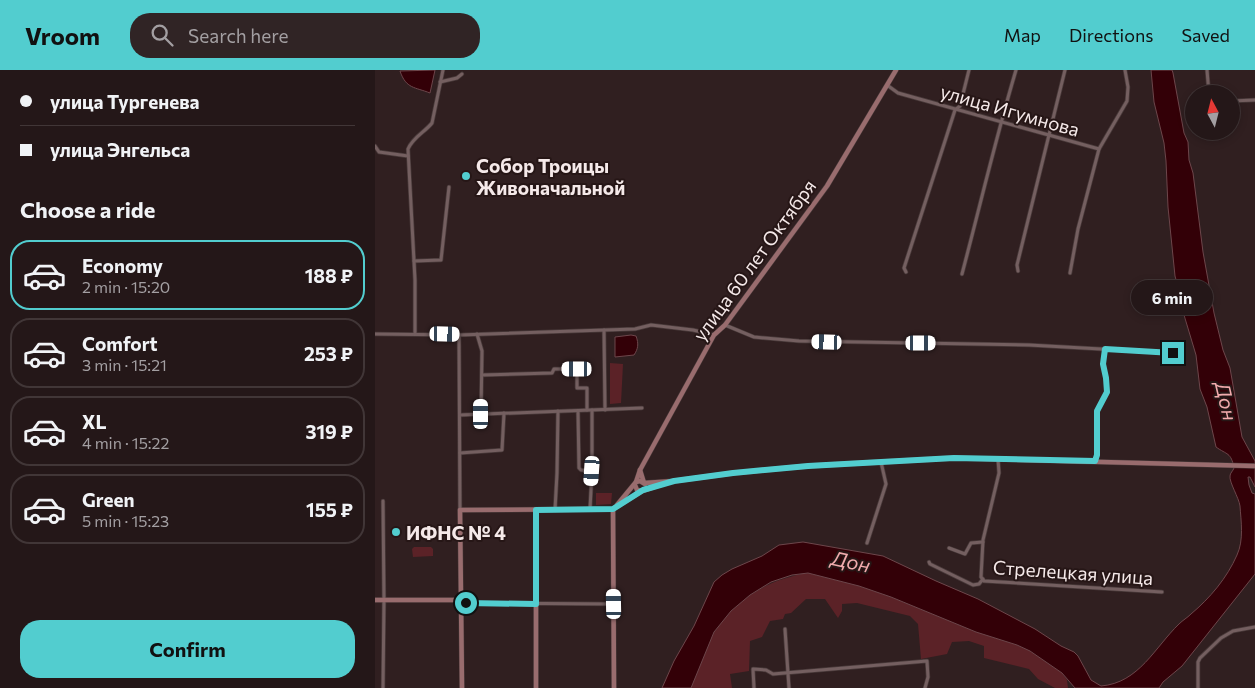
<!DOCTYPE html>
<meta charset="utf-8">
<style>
:root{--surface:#241718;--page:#302425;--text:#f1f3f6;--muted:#a39fa2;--line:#413637;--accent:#52cdcf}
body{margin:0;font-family:Commissioner,sans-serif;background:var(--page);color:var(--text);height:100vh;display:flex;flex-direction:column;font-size:19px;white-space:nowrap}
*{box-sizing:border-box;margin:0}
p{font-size:16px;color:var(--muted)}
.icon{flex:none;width:28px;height:28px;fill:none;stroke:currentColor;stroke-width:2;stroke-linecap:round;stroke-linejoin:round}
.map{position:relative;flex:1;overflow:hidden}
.sheet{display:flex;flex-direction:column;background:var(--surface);width:375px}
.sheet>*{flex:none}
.hud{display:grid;align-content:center;height:110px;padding:0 20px;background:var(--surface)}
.needle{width:32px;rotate:353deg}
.fabs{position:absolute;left:810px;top:15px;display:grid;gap:10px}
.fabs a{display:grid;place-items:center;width:55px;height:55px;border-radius:50%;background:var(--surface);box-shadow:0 2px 8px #0003,0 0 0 1px var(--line);font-size:25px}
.end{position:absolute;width:22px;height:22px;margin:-11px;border:6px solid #52cdcf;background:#111;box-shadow:0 0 0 2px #111}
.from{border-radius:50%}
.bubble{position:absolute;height:35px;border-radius:18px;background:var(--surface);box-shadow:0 2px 8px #0003,0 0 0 1px var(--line);font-size:16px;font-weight:700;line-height:35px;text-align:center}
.car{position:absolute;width:15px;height:30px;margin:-15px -8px;border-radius:6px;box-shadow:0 0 4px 1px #0007;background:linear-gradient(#fff 24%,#345 0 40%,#fff 0 76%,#345 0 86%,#fff 0)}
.hud b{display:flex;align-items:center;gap:18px;height:48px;font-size:19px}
.hud b+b{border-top:1px solid var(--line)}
.hud i{width:12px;height:12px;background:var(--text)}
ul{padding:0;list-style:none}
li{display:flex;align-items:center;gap:15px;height:70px;margin:0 10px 8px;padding:0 10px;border:2px solid var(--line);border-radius:20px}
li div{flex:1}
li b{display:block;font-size:19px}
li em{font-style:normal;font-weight:700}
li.selected{border-color:var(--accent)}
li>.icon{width:45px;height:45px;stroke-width:1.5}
h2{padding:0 20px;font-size:22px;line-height:60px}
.action{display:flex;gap:10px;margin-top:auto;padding:10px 20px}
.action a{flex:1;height:58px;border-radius:20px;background:var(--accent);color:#111;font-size:20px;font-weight:700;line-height:58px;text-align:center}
header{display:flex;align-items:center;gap:30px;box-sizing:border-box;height:70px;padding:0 25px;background:var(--accent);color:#111}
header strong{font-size:24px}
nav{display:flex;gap:28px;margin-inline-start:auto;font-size:18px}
.search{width:350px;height:45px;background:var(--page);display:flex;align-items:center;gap:12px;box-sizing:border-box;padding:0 18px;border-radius:20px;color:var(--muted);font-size:19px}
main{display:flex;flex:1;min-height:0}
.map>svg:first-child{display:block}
.green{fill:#5b2227}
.water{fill:#330007;stroke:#6d464b}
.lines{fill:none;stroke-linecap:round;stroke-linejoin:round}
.street-casing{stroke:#493a3a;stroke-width:4.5}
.secondary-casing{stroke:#493a3a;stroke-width:5.5}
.street{stroke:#745f60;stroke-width:3}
.secondary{stroke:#996c6e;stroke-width:4.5}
.route{stroke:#52cdcf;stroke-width:6}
.poi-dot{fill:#52cdcf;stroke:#261616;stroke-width:2}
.labels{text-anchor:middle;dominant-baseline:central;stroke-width:4;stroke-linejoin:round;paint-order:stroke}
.street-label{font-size:19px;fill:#f5e9e9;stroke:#261616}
.poi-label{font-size:19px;font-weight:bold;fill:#f5e9e9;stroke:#261616;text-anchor:start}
.water-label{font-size:20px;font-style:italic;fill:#f1abad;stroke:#261616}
</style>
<header>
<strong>Vroom</strong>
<div class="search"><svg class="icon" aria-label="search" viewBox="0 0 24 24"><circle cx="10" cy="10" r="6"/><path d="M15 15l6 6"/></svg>Search here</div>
<nav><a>Map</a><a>Directions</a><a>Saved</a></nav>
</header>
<main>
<section class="sheet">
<div class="hud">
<b><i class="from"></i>улица Тургенева</b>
<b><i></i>улица Энгельса</b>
</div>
<h2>Choose a ride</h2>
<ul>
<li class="selected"><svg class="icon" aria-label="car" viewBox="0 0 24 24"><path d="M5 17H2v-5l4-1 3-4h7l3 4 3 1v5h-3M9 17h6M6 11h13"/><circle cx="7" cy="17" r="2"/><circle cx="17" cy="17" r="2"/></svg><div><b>Economy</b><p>2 min · 15:20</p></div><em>188 ₽</em></li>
<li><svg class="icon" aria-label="car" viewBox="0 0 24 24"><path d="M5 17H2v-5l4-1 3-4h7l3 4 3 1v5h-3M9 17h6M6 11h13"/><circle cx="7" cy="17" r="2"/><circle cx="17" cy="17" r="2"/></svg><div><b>Comfort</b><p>3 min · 15:21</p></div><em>253 ₽</em></li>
<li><svg class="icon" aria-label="car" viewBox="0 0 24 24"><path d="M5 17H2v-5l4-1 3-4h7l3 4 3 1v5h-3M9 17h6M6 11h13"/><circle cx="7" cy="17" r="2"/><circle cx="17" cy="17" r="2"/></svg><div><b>XL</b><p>4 min · 15:22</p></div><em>319 ₽</em></li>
<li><svg class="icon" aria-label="car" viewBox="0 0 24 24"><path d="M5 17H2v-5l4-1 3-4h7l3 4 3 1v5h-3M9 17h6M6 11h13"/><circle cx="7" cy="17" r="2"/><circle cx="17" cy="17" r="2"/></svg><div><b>Green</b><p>5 min · 15:23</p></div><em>155 ₽</em></li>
</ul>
<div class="action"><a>Confirm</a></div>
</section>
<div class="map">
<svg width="880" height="618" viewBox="0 0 880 618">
<rect width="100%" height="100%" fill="#301f20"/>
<!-- green -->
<g class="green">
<polygon points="235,293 248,294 246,333 235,334"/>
<polygon points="221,423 237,423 236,434 221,435"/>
<polygon points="39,477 56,477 58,479 58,486 38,487 37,479"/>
<path d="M433 503 484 516 516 527 601 562 642 575 655 581 687 603 692 610 693 618H680L663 609 654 599 609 588V576L594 571 577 572 572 584 546 589 543 554 535 546 482 533 467 534V541L463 548 450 529H431L416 543 410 544 408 549 395 551 387 567 375 571 374 601 355 604 357 618H316C323 599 329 577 340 561 362 528 394 509 433 503Z"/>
</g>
<!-- water -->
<g class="water">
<path d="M60 0 55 23C40 17 31 19 25 1Z"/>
<path d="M776 0H797L798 3 809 63 813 72 814 90 818 103 828 182 839 243 848 280 855 298 867 367 880 391V417L875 407H873L874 415 877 423 880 424V504L807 596 788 612 784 618H700L687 603 655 581 642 575 601 562 516 527 484 516 433 503 417 505 396 512 375 525 356 541 339 562 316 618H287L299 591 319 556 339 512 347 505 357 499 387 486 404 475 428 472 508 486 561 511 603 529 660 559 686 576 699 582 703 586 716 610 726 616C764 613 780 577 804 554 808 550 812 548 816 544 835 528 852 508 862 485 869 470 866 451 865 436 864 428 854 412 855 406 855 403 858 401 859 398 856 382 852 385 841 377L832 337 825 319 821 285 806 235 803 217 800 206 793 137 791 91 789 73 779 32Z"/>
<path d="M256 265 261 266C264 274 263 279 259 285L240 287V267Z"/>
</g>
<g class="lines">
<defs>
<g id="street">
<polyline points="832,0 834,24"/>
<polyline points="65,12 82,8 87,4"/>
<polyline points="512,15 523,23 724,79"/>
<polyline points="856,31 880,30"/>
<polyline points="0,76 4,82 33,86"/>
<polyline points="39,191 66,190 74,117"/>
<polyline points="643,201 642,195 690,0"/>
<polyline points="531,202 529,198 580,40 585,36 594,0"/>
<polyline points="695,203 703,159 724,79 752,31 753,17 750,0"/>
<path d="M587 204C605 136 621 67 641 0"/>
<polyline points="350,255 379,267 424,271 654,275 798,283"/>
<polyline points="229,260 230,340"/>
<polyline points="0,264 84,265 260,259 276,255 318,260 339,265"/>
<path d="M40 264V210L33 79C38 67 50 62 57 53L68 0"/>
<polyline points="102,264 107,281 106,344"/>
<polyline points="84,265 85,440"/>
<polyline points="107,305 177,303 179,299 202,299 202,318 212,318 212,340"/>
<polyline points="203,341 204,398 206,400 217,401"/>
<polyline points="85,345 267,338"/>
<polyline points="85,383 127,380 129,343"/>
<polyline points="623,389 624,403 608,470 606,507 609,511 787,522"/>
<polyline points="720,391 722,385 722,341 732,323 731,308 728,294 730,279"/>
<polyline points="8,431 9,530 8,618"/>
<polyline points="215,439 217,401 217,340"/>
<polyline points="180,440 182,403 183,341"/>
<polyline points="492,473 511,414 506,392"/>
<polyline points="574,478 590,484 596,473 608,472"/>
<polyline points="554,492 555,494 598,515 604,514 608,509"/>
<polyline points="86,533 239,534"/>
<polyline points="410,559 414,618"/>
<polyline points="379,618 378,599 391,600 398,604 552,591 553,607 550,618"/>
<polyline points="823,618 823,592 825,588 846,568 858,561 880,557"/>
</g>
<g id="secondary">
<polyline points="265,400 269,413 299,411 359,403 433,396 579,388 880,396"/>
<polyline points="261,412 265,400 339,265 350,255 452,116 521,0"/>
<polyline points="260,415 262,420 267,421"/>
<polyline points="242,435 261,412 265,411 270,414"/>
<polyline points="238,439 239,618"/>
<polyline points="161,440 161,618"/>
<polyline points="0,530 85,530"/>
<polyline points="87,618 85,440 238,439 267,421 291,413"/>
</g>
</defs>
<!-- street casing -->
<use href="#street" class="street-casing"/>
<!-- secondary casing -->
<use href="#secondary" class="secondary-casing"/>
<!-- street -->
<use href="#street" class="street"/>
<!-- secondary -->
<use href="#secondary" class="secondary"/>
</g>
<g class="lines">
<!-- route -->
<polyline class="route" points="91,533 161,534 161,440 238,439 268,420 299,411 358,403 433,396 579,388 720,391 722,385 722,341 732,322 731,308 728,294 730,279 798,283"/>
</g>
<!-- markers -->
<g class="poi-dot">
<circle cx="91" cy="106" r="5"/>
<circle cx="21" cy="462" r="5"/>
</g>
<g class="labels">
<!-- street labels -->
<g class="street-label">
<text transform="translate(635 40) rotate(16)">улица Игумнова</text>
<text transform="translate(379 190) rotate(-54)">улица 60 лет Октября</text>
<text transform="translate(698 502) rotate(4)">Стрелецкая улица</text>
</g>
<!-- poi labels -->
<g class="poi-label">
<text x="101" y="95">Собор Троицы<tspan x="101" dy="22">Живоначальной</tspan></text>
<text x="31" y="462">ИФНС № 4</text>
</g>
<!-- water labels -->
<g class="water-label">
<text transform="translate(852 331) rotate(77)">Дон</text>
<text transform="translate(476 491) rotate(12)">Дон</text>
</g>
</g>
</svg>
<div class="fabs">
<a><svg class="needle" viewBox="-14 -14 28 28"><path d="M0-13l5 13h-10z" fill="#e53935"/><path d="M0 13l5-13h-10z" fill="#a39fa2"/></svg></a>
</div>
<i class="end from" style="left:91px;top:533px"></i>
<i class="end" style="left:798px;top:283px"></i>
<div class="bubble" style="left:756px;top:210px;width:82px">6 min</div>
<i class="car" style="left:70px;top:264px;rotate:91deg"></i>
<i class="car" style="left:452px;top:272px;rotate:272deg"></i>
<i class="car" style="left:546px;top:273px;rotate:90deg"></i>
<i class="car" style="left:202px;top:299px;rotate:270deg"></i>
<i class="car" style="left:106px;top:344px;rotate:0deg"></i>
<i class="car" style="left:217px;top:401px;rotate:184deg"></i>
<i class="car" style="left:239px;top:534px;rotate:359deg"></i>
</div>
</main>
